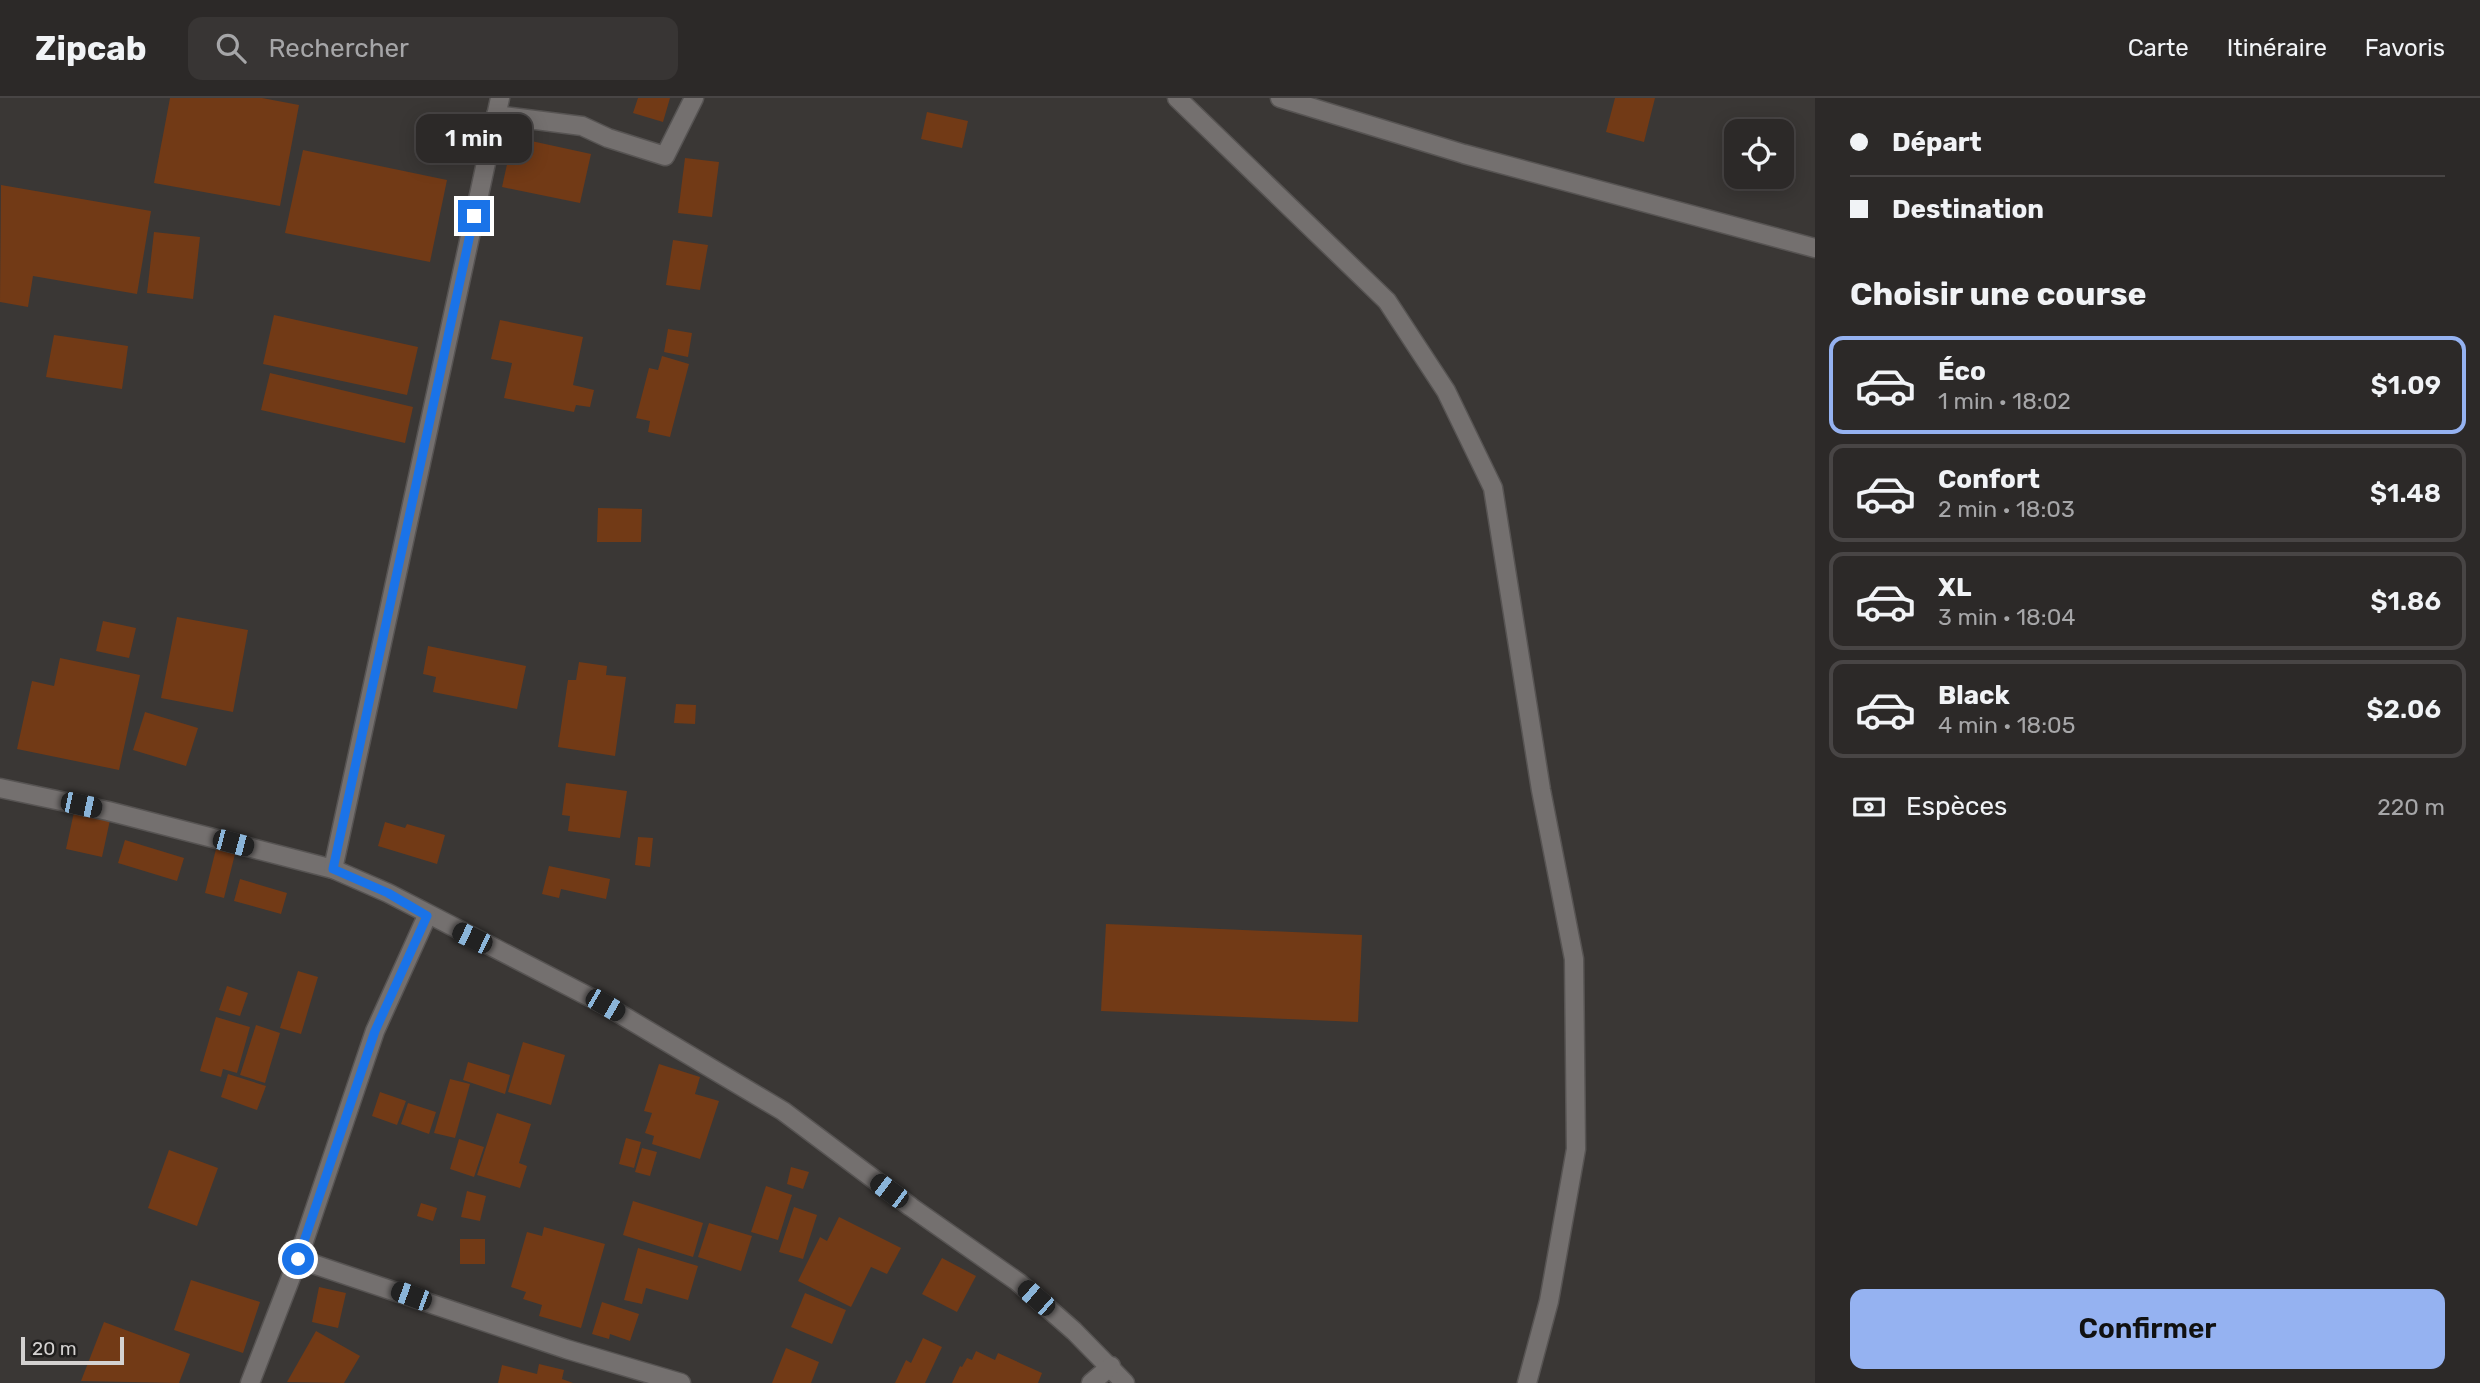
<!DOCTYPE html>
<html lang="fr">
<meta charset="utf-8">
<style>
:root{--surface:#2c2928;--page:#383534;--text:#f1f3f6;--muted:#a6a6a8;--line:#484545;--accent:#95b2f1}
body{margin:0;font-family:Rubik,sans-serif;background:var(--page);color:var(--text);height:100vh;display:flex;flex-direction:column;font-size:26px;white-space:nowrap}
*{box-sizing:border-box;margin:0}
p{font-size:23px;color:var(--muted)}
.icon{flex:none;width:38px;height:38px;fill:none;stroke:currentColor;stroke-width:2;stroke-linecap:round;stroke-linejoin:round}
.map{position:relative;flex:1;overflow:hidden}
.panel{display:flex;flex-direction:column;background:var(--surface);width:665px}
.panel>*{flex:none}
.hud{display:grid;align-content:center;height:154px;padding:0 35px;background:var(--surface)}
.controls{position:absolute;left:1724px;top:21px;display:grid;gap:14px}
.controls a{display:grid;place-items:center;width:70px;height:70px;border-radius:14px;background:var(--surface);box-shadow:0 4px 18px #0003,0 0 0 2px var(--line);font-size:35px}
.scale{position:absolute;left:21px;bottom:18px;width:103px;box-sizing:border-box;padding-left:7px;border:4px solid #d4d2d1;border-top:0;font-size:19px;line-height:24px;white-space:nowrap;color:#d4d2d1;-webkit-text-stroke:5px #201f1e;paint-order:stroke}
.end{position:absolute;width:32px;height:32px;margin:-16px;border:9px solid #1a73e8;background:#fff;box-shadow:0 0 0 4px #fff}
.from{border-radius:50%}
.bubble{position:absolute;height:49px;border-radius:14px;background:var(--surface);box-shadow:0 4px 18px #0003,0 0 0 2px var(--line);font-size:23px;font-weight:600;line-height:49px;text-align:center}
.car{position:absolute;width:21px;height:42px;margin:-21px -10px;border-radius:9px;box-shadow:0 0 5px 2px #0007;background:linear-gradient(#222 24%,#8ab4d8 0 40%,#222 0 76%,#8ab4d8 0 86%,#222 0)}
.hud b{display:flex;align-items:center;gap:24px;height:66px;font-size:26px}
.hud b+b{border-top:2px solid var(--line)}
.hud i{width:18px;height:18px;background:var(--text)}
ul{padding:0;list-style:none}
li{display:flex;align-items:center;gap:21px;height:98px;margin:0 14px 10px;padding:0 21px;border:4px solid var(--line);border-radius:14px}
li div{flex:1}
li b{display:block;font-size:26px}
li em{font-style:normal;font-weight:600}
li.on{border-color:var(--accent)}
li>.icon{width:63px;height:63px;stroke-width:1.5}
h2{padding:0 35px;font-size:32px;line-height:84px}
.pay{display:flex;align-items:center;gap:18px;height:77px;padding:0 35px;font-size:26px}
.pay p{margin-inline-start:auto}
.primary-button{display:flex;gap:14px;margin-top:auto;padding:14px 35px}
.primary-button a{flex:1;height:80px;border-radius:14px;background:var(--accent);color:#111;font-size:28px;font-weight:600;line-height:80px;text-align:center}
header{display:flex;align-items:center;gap:42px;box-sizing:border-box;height:98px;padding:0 35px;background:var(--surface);border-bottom:2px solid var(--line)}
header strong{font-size:33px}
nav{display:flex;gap:38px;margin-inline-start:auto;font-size:24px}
.search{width:490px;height:63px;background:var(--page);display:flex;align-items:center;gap:18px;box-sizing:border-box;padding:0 24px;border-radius:14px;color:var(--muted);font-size:26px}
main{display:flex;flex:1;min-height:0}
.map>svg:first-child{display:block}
.building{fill:#723a16}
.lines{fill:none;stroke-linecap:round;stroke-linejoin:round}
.minor-casing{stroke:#575453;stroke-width:21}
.minor{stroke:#74706f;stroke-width:18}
.route{stroke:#1a73e8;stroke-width:9}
</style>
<header>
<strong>Zipcab</strong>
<div class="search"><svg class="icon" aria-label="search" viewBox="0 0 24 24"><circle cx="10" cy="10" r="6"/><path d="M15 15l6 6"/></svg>Rechercher</div>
<nav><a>Carte</a><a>Itinéraire</a><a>Favoris</a></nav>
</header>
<main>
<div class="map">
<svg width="1815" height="1285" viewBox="0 0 1815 1285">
<rect width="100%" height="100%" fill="#3a3735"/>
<!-- building -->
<g class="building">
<polygon points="170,0 262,0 299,7 280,108 154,85"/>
<polygon points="638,0 670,0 663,24 633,15"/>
<polygon points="1615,0 1655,0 1644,44 1606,34"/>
<polygon points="927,14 968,23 962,50 921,41"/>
<polygon points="513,39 591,56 580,105 502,89"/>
<polygon points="303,52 447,82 430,164 285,135"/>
<polygon points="685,60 719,64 712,119 678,115"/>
<polygon points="1,87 151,113 137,196 33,178 28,209 0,204"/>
<polygon points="154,134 200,139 193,201 147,195"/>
<polygon points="673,142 708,147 700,192 666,187"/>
<polygon points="274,217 418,249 407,297 263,266"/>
<polygon points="500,222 583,239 573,287 594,292 590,309 576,307 574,314 504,300 512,265 491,261"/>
<polygon points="668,231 692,235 688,259 664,254"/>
<polygon points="54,237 128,248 122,291 46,279"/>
<polygon points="662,258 689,266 670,339 648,334 650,323 636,320 649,270 658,272"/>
<polygon points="270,275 413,309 405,345 261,312"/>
<polygon points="598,410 642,411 641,444 597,444"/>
<polygon points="177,519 248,532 233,614 161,600"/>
<polygon points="103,523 136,530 129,560 96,553"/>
<polygon points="428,548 526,568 517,611 433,594 436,579 423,576"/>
<polygon points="60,560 140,577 119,672 17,651 32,583 54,588"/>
<polygon points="579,564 607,568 606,577 626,579 615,658 558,649 568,582 576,582"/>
<polygon points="676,606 696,607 695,626 674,625"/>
<polygon points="145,614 198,630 186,668 133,652"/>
<polygon points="566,685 627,693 620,740 568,733 570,718 562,717"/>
<polygon points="74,714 110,722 102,759 66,751"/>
<polygon points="385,724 405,730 407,726 445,737 437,766 378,748"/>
<polygon points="638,739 653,740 650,769 635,767"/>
<polygon points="125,742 184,760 177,783 118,765"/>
<polygon points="216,751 235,756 224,800 205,795"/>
<polygon points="549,768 610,781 606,801 561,791 559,800 542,796"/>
<polygon points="240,781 287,795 281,816 234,803"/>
<polygon points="1106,826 1362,837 1358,924 1101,913"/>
<polygon points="298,873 318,879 301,936 280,930"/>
<polygon points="227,888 248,895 240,918 219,912"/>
<polygon points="216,919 250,929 237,975 223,971 221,979 200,973"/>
<polygon points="256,927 280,935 265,985 240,977"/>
<polygon points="523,944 565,957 551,1007 508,994"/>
<polygon points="468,964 510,977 505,996 463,982"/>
<polygon points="659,966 700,979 695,996 719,1003 700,1061 652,1046 654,1038 645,1035 652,1015 644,1013"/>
<polygon points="228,976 266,988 257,1012 221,999"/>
<polygon points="450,981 470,986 455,1040 434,1035"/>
<polygon points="380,994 406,1003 397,1027 372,1018"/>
<polygon points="408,1005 436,1014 429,1036 401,1026"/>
<polygon points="497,1015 531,1026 519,1065 527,1068 520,1090 477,1077"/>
<polygon points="626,1040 641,1044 634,1070 619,1066"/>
<polygon points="459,1041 484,1049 474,1079 450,1071"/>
<polygon points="642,1050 657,1054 650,1078 635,1074"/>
<polygon points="169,1052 218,1070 197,1128 148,1110"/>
<polygon points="791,1069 809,1074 803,1091 787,1086"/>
<polygon points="766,1088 792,1097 778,1142 751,1134"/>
<polygon points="467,1093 486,1098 480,1123 461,1119"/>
<polygon points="633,1103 703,1125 693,1159 623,1137"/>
<polygon points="421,1105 437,1110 433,1123 417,1118"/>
<polygon points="794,1109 817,1117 803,1161 779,1154"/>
<polygon points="839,1119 901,1150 887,1176 871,1169 851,1209 798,1183 820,1139 827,1143"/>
<polygon points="709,1125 752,1138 741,1173 698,1159"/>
<polygon points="544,1129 605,1146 581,1230 539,1218 542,1207 523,1201 526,1194 511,1189 527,1134 542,1138"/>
<rect x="460" y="1141" width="25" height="25"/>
<polygon points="638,1150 698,1168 688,1202 646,1190 642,1206 624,1202"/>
<polygon points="942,1160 976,1178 957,1214 922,1196"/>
<polygon points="191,1182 260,1204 243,1255 174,1232"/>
<polygon points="319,1189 346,1195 338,1230 312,1224"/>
<polygon points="805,1195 846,1212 832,1246 791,1229"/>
<polygon points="602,1204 639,1216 630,1243 610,1236 609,1241 592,1236"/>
<polygon points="104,1224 190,1256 179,1285 81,1283"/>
<polygon points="316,1233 360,1258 344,1285 287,1284"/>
<polygon points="923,1240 942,1249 925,1285 895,1285 906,1262 911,1265"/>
<polygon points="786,1250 819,1264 811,1285 772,1285"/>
<polygon points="976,1253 995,1262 998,1255 1042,1275 1038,1285 952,1285 960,1268 962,1269 967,1260 972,1262"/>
<polygon points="539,1266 564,1272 562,1281 573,1285 498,1285 502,1267 537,1276"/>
</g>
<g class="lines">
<defs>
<g id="minor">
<polyline points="1177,0 1387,203 1446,293 1493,390 1541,692 1574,861 1576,1051 1549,1203 1527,1285"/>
<polyline points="1280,0 1464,56 1815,150"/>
<polyline points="496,17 582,28 608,40 665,58 694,0"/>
<polyline points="0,690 108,713 333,771 388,795 605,907 783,1013 911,1109 1018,1184 1074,1233 1125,1285"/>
<polyline points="333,771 500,0"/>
<polyline points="298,1161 566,1251 681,1285"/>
<polyline points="250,1285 298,1161 375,933 427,818"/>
<polyline points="1091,1285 1111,1268"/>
</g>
</defs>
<!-- minor casing -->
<use href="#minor" class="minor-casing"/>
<!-- minor -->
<use href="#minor" class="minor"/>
</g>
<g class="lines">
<!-- route -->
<polyline class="route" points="298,1161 375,933 427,818 388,795 333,771 474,118"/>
</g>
</svg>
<div class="controls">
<a><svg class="icon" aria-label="locate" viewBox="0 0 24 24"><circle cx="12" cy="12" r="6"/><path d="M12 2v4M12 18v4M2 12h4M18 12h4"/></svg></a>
</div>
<div class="scale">20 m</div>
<i class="end from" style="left:298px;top:1161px"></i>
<i class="end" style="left:474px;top:118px"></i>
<div class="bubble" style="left:416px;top:16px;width:116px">1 min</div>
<i class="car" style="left:81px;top:707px;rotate:102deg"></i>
<i class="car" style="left:233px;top:745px;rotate:105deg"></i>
<i class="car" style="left:472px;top:840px;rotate:296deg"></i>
<i class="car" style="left:605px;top:907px;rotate:120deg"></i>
<i class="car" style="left:889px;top:1093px;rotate:307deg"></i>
<i class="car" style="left:411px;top:1198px;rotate:290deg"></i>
<i class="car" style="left:1036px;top:1200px;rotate:311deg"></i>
</div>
<section class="panel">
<div class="hud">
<b><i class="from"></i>Départ</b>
<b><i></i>Destination</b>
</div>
<h2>Choisir une course</h2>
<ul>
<li class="on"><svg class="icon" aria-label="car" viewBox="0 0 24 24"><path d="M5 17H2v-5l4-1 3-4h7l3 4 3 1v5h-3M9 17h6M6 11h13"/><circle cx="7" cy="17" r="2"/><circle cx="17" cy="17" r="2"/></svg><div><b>Éco</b><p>1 min · 18:02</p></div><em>$1.09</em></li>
<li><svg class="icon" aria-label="car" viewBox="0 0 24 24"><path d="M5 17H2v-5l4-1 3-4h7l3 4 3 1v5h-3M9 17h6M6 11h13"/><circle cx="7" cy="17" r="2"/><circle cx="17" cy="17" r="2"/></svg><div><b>Confort</b><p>2 min · 18:03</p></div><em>$1.48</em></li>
<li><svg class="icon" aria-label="car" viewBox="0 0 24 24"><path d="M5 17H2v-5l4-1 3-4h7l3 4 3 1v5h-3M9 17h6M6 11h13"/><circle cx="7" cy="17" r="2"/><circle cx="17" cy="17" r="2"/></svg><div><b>XL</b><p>3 min · 18:04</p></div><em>$1.86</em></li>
<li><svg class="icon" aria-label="car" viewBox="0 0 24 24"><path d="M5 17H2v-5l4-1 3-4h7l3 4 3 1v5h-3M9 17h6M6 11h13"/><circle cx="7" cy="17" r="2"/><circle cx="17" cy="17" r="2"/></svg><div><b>Black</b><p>4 min · 18:05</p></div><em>$2.06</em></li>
</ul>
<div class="pay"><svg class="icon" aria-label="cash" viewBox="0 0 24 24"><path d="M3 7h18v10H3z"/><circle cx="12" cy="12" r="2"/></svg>Espèces<p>220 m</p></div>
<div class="primary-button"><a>Confirmer</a></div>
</section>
</main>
